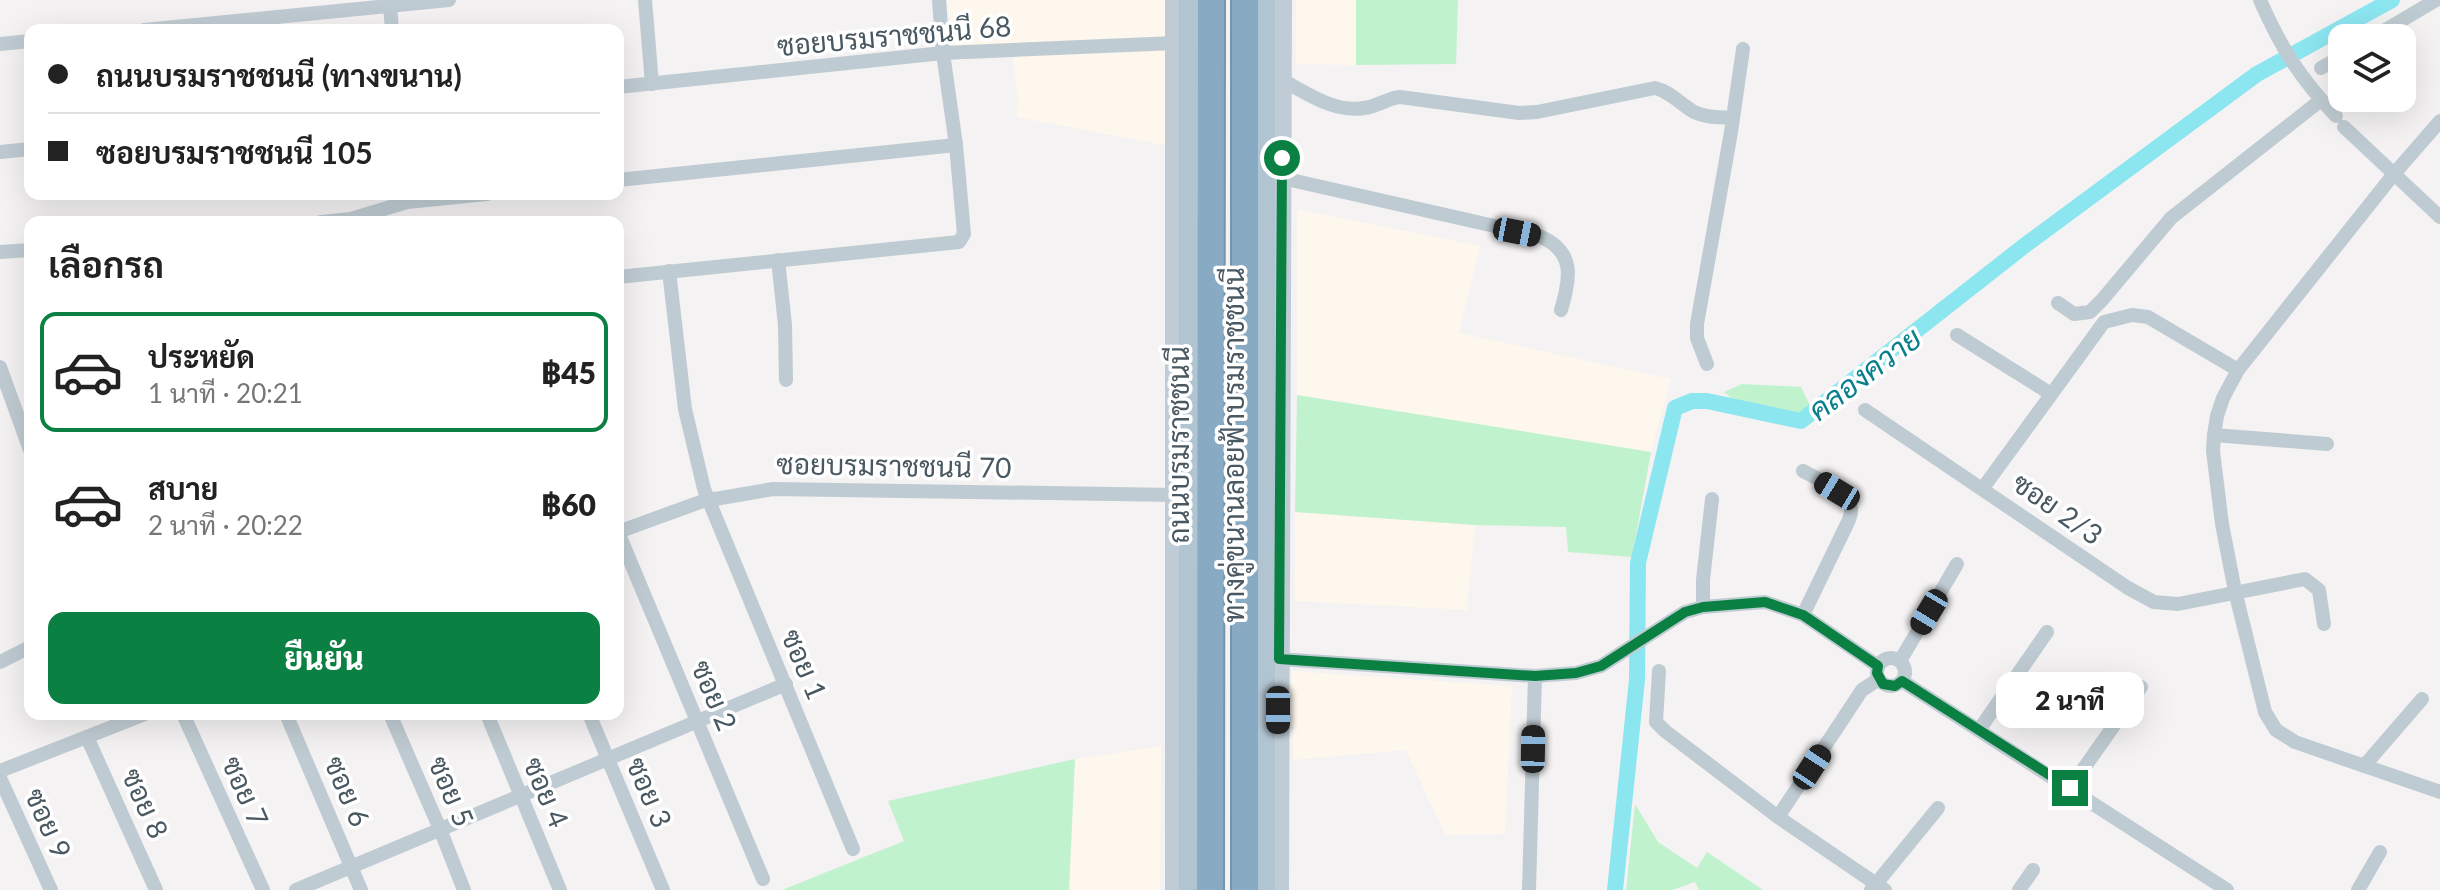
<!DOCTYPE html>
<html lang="th">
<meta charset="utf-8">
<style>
:root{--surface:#fff;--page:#f2f2f2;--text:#222;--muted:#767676;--line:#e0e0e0;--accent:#0b8043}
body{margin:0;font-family:Lato,Sarabun,sans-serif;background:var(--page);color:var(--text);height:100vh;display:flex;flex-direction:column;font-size:30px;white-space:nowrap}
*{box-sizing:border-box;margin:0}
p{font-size:26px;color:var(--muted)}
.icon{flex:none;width:44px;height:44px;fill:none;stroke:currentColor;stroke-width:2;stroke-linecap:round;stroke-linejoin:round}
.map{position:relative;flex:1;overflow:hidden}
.side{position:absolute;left:24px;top:216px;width:600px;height:504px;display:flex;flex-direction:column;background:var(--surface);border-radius:16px;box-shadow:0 8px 32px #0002}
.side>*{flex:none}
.top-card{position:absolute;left:24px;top:24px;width:600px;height:176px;border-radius:16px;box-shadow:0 8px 32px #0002;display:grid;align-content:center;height:176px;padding:0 24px;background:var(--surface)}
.tools{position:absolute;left:2328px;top:24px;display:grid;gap:16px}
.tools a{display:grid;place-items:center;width:88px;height:88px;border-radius:16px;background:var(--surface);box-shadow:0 8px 32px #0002;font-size:40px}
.end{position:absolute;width:36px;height:36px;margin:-18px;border:10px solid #0b8043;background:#fff;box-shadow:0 0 0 4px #fff}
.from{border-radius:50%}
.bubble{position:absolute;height:56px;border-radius:16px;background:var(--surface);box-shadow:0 8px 32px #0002;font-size:26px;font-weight:800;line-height:56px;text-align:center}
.car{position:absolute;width:24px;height:48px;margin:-24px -12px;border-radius:10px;box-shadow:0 0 6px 2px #0007;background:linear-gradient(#222 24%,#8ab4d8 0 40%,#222 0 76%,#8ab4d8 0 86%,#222 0)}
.top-card b{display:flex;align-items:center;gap:28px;height:76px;font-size:30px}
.top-card b+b{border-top:2px solid var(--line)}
.top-card i{width:20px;height:20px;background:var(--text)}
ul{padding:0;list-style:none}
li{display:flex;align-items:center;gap:24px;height:120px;margin:0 16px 12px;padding:0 8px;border:4px solid transparent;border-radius:16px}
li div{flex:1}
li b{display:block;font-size:30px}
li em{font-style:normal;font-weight:800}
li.on{border-color:var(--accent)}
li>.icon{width:72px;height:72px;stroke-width:1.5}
h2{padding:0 24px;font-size:36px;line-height:96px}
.button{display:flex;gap:16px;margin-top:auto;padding:16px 24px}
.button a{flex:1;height:92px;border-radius:16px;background:var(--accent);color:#fff;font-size:32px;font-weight:800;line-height:92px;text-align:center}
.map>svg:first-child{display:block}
.commercial{fill:#fdf7ed}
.green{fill:#c0f2ce}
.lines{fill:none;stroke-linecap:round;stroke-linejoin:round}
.canal{stroke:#8ce6f0;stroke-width:16}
.highway-casing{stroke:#7395ae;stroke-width:30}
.street{stroke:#bfcbd2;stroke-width:14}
.secondary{stroke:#bfccd6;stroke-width:20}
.primary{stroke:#b1c4d1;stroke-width:22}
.highway{stroke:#88aac2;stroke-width:26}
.route{stroke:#0b8043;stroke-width:10}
.labels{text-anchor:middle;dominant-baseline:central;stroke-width:7;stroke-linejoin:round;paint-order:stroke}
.street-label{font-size:28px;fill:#495861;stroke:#fff}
.water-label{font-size:30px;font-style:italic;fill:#097e8d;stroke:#fff}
</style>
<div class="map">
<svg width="2440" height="890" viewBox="0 0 2440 890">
<rect width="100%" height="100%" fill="#f4f2f2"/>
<!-- commercial -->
<g class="commercial">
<polygon points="947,0 1169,0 1168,146 1017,117 1018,98 1012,53 955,61"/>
<polygon points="1296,0 1356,0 1356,65 1296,64"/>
<polygon points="1297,209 1480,246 1459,333 1671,379 1651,452 1297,395"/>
<polygon points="1295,512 1475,525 1467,610 1295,601"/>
<polygon points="1292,671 1512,686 1505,834 1445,835 1406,750 1293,760"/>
<polygon points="1161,746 1160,890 1069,890 1075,759"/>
</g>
<!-- green -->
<g class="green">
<polygon points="1356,0 1458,0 1456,64 1356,65"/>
<polygon points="1742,384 1801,387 1810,406 1797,414 1738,404 1724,392"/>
<polygon points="1297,395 1651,452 1632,557 1568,552 1566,527 1475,525 1295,512"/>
<polygon points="1075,759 1069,890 782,890 904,841 888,801"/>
<polygon points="1635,804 1658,842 1697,868 1707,852 1763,890 1699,890 1695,882 1672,890 1626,890"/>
</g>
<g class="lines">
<!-- canal -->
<polyline class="canal" points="1615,890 1637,680 1638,563 1675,408 1692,401 1707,401 1801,421 2024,246 2257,74 2392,0"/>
<defs>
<g id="highway">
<polyline points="1210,890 1211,0"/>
<polyline points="1245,890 1245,0"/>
</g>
</defs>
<!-- highway casing -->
<use href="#highway" class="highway-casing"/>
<!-- street -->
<g class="street">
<polyline points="645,0 652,84"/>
<path d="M2260 0C2281 48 2300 78 2336 116"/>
<polyline points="390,6 392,30"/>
<polyline points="144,30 449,0"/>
<polyline points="2372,38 2436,0"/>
<polyline points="0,44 30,41"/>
<polyline points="2321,68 2342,56"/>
<path d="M1282 80C1307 93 1334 113 1364 108 1377 107 1387 98 1400 97L1519 113 1537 112 1655 88C1671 92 1680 104 1694 112 1706 118 1720 117 1733 118"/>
<polyline points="618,87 943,53 1175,43"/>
<polyline points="2440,121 2393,175 2238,370 2223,398 2217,416 2214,435 2213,451 2222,524 2235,591 2265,712 2276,730 2295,742 2440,792"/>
<polyline points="2344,127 2440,217"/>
<polyline points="0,152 30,149"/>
<path d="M1282 178 1539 236C1575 251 1571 277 1561 310"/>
<polyline points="618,180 956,145 943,53 939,0"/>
<polyline points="321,222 351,219 407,202 487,194"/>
<polyline points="0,252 30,250"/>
<polyline points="778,260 785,325 786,380"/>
<polyline points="669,271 685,409 704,489 853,849"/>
<polyline points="618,277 959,242 964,234 956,145"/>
<polyline points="2058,303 2074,314 2090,312 2102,300 2171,218 2321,100"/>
<polyline points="1957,335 2051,394"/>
<polyline points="1707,364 1697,338 1697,324 1731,132 1743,49"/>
<polyline points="0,367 30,450"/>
<polyline points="1865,410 2128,588 2154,602 2178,604 2305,579 2319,590 2324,624"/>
<polyline points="2214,435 2327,444"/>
<path d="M1803 471C1816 478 1853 494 1851 511 1851 516 1849 520 1847 524L1803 615"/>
<polyline points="1983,488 2104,322 2132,315 2148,317 2238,370"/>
<polyline points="618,532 703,501 773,489 1176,495"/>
<polyline points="618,532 763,879"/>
<polyline points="1703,607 1703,580 1712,499"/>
<circle cx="1891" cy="672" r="14"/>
<polyline points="1279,659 1535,676 1576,673 1601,666 1685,612 1703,607 1765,602 1803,615 1878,666"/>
<polyline points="1900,661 1957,564"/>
<polyline points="0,662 30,647"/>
<polyline points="1659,671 1656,722 1665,731 1778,817 1885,890"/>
<polyline points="1902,681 2227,890"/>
<polyline points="183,714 263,890"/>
<polyline points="286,714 361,890"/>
<polyline points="390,714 440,829 464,890"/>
<polyline points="487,714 560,890"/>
<polyline points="589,714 663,890"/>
<polyline points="1979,730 2047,632"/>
<polyline points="87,737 156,890"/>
<polyline points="2364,766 2422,699"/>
<polyline points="0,771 145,714"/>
<polyline points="0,778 51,890"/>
<polyline points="2070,788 2141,687"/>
<polyline points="1778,817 1862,690 1879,679"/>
<polyline points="296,890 786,684"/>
<polyline points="1529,890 1535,676"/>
<polyline points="1871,890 1938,808"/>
<polyline points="2019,890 2033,870"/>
<polyline points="2358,890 2380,852"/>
</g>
<!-- secondary -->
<g class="secondary">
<polyline points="1175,0 1175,890"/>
<polyline points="1279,890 1282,0"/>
</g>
<!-- primary -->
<g class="primary">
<polyline points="1190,890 1190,0"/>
<polyline points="1264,890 1264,0"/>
</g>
<!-- highway -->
<use href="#highway" class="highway"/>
</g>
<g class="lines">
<!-- route -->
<polyline class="route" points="1282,158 1279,659 1535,676 1576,673 1601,666 1685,612 1703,607 1765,602 1803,615 1878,666 1877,673 1883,684 1895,686 1902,681 2070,788"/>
</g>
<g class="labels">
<!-- street labels -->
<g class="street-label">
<text transform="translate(894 35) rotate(-5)">ซอยบรมราชชนนี 68</text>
<text transform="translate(1178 445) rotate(-90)">ถนนบรมราชชนนี</text>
<text transform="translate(1233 445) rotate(-90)">ทางคู่ขนานลอยฟ้าบรมราชชนนี</text>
<text transform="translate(894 465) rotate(1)">ซอยบรมราชชนนี 70</text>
<text transform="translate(2058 508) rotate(35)">ซอย 2/3</text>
<text transform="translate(805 664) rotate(67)">ซอย 1</text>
<text transform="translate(715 695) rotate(67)">ซอย 2</text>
<text transform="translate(246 791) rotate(66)">ซอย 7</text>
<text transform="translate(348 791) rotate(67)">ซอย 6</text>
<text transform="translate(452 791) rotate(67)">ซอย 5</text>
<text transform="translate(547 792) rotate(67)">ซอย 4</text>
<text transform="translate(650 792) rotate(67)">ซอย 3</text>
<text transform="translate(146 803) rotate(66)">ซอย 8</text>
<text transform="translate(49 823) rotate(66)">ซอย 9</text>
</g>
<!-- water labels -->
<g class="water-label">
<text transform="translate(1864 373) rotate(-37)">คลองควาย</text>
</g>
</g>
</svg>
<div class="tools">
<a><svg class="icon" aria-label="layers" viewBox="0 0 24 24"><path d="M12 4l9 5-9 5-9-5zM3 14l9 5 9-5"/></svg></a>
</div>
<i class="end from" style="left:1282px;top:158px"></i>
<i class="end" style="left:2070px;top:788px"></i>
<div class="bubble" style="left:1996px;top:672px;width:148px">2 นาที</div>
<i class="car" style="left:1517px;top:232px;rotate:101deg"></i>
<i class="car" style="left:1837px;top:491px;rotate:301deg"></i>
<i class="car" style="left:1929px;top:612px;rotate:211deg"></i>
<i class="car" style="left:1278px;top:710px;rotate:180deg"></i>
<i class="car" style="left:1533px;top:749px;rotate:1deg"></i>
<i class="car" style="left:1812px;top:767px;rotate:33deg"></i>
<div class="top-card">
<b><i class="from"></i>ถนนบรมราชชนนี (ทางขนาน)</b>
<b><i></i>ซอยบรมราชชนนี 105</b>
</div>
<section class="side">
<h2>เลือกรถ</h2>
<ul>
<li class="on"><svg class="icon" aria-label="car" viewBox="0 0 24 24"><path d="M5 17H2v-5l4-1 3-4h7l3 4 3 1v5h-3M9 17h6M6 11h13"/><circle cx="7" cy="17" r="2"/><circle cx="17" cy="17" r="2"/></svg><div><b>ประหยัด</b><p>1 นาที · 20:21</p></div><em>฿45</em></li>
<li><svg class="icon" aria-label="car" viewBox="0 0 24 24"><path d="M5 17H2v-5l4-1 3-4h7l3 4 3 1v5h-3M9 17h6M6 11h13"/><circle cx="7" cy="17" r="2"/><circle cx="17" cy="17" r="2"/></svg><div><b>สบาย</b><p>2 นาที · 20:22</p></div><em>฿60</em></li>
</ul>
<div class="button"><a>ยืนยัน</a></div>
</section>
</div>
